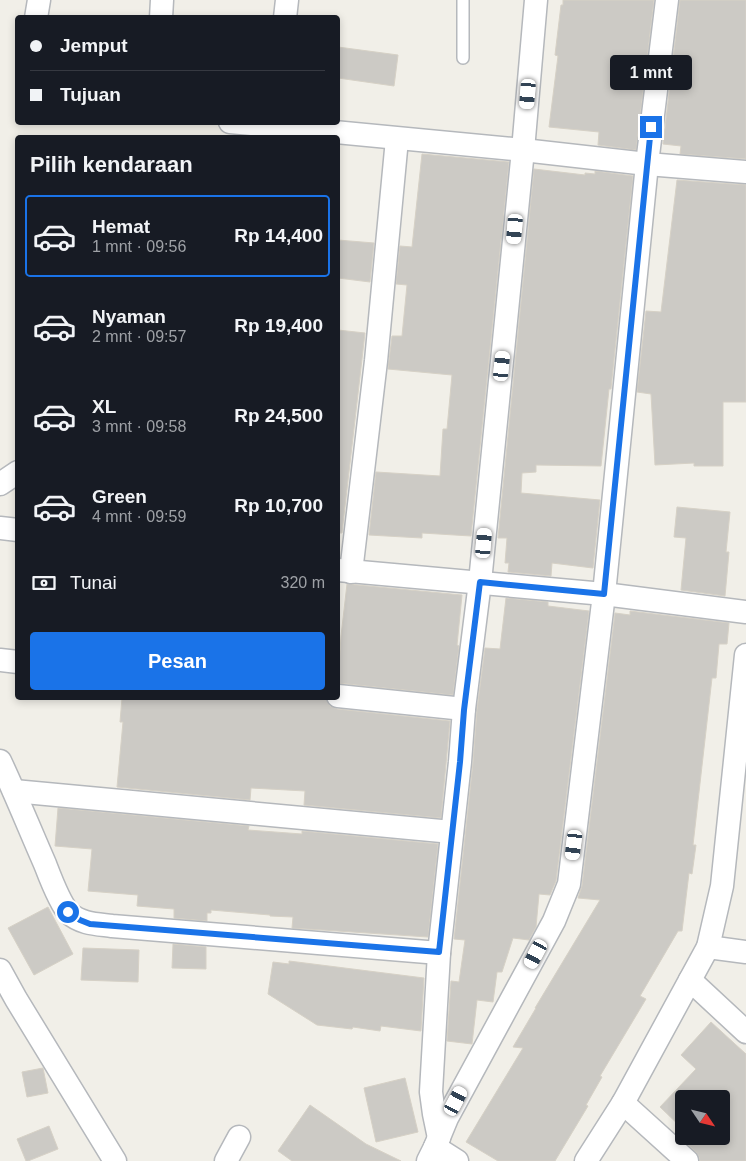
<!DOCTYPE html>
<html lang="id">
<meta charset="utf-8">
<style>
:root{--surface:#171b24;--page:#242831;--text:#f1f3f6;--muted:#9ea1a6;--line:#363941;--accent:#1a73e8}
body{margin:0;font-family:Helvetica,sans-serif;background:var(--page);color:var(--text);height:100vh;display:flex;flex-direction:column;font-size:19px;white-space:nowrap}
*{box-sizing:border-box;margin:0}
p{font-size:16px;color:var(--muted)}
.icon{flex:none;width:28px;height:28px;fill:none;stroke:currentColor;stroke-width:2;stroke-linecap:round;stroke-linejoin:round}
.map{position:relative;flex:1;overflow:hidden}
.drawer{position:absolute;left:15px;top:135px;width:325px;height:565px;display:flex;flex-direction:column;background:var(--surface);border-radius:5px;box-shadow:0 2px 8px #0003}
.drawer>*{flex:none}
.hud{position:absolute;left:15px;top:15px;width:325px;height:110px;border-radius:5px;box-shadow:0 2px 8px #0003;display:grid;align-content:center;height:110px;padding:0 15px;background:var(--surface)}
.needle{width:32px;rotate:125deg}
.tools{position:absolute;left:675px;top:1090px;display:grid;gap:10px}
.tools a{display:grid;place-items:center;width:55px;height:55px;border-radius:5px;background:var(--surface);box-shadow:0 2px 8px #0003;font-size:25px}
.end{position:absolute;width:22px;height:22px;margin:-11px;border:6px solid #1a73e8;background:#fff;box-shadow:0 0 0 2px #fff}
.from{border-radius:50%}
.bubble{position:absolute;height:35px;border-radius:5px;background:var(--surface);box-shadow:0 2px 8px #0003;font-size:16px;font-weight:700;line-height:35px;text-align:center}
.car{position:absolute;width:15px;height:30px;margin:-15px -8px;border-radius:6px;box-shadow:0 0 4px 1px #0007;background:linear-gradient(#fff 24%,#345 0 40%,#fff 0 76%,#345 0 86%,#fff 0)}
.hud b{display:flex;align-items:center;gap:18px;height:48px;font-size:19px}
.hud b+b{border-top:1px solid var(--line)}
.hud i{width:12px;height:12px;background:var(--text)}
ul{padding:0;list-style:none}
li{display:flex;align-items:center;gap:15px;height:82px;margin:0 10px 8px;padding:0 5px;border:2px solid transparent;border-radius:5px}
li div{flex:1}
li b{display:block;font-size:19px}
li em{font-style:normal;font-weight:700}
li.current{border-color:var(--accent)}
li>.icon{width:45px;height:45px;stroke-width:1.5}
h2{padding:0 15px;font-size:22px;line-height:60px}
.pay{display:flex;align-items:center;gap:12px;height:55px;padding:0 15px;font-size:19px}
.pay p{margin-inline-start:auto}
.action{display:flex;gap:10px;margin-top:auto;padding:10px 15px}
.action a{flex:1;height:58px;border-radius:5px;background:var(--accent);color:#fff;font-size:20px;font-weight:700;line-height:58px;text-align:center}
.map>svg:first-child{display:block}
.building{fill:#cccac5;stroke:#d6d1c6}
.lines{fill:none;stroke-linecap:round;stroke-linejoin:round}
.service-casing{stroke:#b5b8bc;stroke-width:14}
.minor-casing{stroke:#b5b8bc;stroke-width:25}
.service{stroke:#fff;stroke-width:11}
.minor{stroke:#fff;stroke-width:22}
.route{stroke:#1a73e8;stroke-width:6}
</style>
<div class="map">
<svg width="746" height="1161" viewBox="0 0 746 1161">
<rect width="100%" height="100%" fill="#f1efe8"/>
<!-- building -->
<g class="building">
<polygon points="563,0 654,0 636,150 598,145 599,132 549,127 558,56 555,55 561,5 563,5"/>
<polygon points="680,0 746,0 746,159 680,154 681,146 663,144"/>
<polygon points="338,47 398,55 394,86 338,78"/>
<polygon points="422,154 509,162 471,536 422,533 422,538 369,535 376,472 440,476 443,429 447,429 452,375 388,369 392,336 402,336 407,285 396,284 400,246 412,247"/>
<polygon points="534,169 585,175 585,173 595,174 595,171 633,176 611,389 609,389 601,466 536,465 536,472 522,473 521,493 600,500 593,568 552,563 551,576 508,572 509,563 505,563 507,538 498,538"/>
<polygon points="677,180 746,185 746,402 723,402 723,466 694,466 694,463 655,465 651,394 637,392 646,311 661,312"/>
<polygon points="338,240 374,243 370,282 338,278"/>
<polygon points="338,330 365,333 342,533 338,533"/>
<polygon points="677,507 730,512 726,552 729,552 725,596 681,590 686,538 674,537"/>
<polygon points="347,584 462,595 457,645 459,646 453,695 338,683 341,636"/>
<polygon points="506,598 548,602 548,606 589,611 556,881 550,895 539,894 536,927 529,940 513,938 502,972 497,972 493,1002 477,1000 472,1044 447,1041 451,981 459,982 465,940 454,939 473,763 477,710 485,648 500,649"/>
<polygon points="630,611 729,623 727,644 719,644 716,678 712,678 693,845 696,845 692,874 689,873 682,931 678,931 640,996 646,999 600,1076 602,1077 586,1105 588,1106 555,1161 498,1161 466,1142 523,1048 513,1047 536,1008 535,1008 600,900 578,898 582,886 615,613 630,615"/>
<polygon points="122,698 301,698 326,699 330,706 337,709 450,721 441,818 304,805 305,791 251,788 250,800 117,787 123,722 120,722"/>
<polygon points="58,808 249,826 248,830 302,834 302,831 438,844 428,937 292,928 293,917 270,916 270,915 211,910 211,913 207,913 207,921 174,918 174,909 137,906 138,895 88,891 92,849 55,846"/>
<polygon points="48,907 73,954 34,975 8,928"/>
<polygon points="173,944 206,947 206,969 172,968"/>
<polygon points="83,948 139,950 138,982 81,980"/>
<polygon points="289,961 424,978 421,1031 381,1026 380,1031 353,1027 352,1029 317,1025 268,994 273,962 289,964"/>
<polygon points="711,1022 746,1054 746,1161 700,1161 699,1157 696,1152 682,1139 684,1136 721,1136 721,1099 684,1099 684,1130 660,1107 696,1069 681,1055"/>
<polygon points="43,1068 48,1093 27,1097 22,1072"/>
<polygon points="405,1078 418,1132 376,1142 364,1088"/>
<polygon points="310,1105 366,1144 401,1161 292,1161 278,1151"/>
<polygon points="49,1126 58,1149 28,1161 26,1161 17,1139"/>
</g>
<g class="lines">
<defs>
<polyline id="service" points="463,58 463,0"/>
<g id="minor">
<polyline points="36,18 39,0"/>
<polyline points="161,18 162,0"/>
<polyline points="285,18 287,0"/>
<polyline points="230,122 523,150 647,164 746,172"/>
<polyline points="0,484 18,472"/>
<polyline points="0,528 18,530"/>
<polyline points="338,570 604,594 746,612"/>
<polyline points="351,572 376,361 397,139"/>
<polyline points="0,660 18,662"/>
<polyline points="338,696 464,709"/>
<path d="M0 761C16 795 30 830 45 864 50 877 60 904 69 913 81 924 97 924 112 926L439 953"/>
<polyline points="14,791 452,832"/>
<polyline points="708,947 746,952"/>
<polyline points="0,970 16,999 115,1161"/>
<polyline points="690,980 746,1032"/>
<polyline points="623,1103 687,1161"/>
<polyline points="439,1138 434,1114 431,1092 439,953 460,762 464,709 480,582 523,150 536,0"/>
<polyline points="435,1147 457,1161"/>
<polyline points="226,1161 239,1137"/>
<polyline points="428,1161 435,1147 447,1118 554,921 569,884 604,594 647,164 667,0"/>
<polyline points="586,1161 623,1103 708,947 722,886 746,655"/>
</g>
</defs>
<!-- service casing -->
<use href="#service" class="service-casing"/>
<!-- minor casing -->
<use href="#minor" class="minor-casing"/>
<!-- service -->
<use href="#service" class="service"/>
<!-- minor -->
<use href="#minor" class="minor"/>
</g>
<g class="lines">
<!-- route -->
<polyline class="route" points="68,912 80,920 90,924 439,952 460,762 464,710 480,582 604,594 651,127"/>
</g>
</svg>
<div class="tools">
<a><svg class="needle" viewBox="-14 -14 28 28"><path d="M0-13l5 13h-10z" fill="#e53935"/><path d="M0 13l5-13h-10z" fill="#9ea1a6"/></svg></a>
</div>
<i class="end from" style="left:68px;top:912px"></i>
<i class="end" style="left:651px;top:127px"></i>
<div class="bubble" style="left:610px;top:55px;width:82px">1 mnt</div>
<i class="car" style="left:528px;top:94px;rotate:185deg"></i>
<i class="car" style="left:515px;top:229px;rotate:185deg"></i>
<i class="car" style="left:502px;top:366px;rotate:6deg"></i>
<i class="car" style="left:484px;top:543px;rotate:5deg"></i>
<i class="car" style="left:574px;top:845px;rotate:187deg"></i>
<i class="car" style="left:536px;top:954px;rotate:208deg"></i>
<i class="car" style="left:456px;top:1101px;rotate:28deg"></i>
<div class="hud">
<b><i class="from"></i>Jemput</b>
<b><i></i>Tujuan</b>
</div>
<section class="drawer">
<h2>Pilih kendaraan</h2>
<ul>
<li class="current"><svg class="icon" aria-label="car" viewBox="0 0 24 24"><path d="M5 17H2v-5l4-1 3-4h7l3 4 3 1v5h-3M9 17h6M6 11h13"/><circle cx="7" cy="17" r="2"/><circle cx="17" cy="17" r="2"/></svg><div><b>Hemat</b><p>1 mnt · 09:56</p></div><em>Rp 14,400</em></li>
<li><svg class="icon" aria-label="car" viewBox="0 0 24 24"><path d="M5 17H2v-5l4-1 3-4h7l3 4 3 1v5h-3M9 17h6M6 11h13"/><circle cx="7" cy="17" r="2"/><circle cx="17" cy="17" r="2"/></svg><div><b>Nyaman</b><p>2 mnt · 09:57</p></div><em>Rp 19,400</em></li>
<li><svg class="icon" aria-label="car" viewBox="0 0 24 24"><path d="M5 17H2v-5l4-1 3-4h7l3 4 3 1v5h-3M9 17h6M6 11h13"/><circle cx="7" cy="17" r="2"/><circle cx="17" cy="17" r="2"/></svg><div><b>XL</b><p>3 mnt · 09:58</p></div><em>Rp 24,500</em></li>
<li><svg class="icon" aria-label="car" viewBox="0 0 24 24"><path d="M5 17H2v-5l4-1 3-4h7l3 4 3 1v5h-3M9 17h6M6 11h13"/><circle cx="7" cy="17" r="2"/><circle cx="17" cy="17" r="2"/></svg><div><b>Green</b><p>4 mnt · 09:59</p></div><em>Rp 10,700</em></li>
</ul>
<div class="pay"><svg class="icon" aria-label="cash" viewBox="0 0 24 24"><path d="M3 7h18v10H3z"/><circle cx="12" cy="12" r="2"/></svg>Tunai<p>320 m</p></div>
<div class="action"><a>Pesan</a></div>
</section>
</div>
